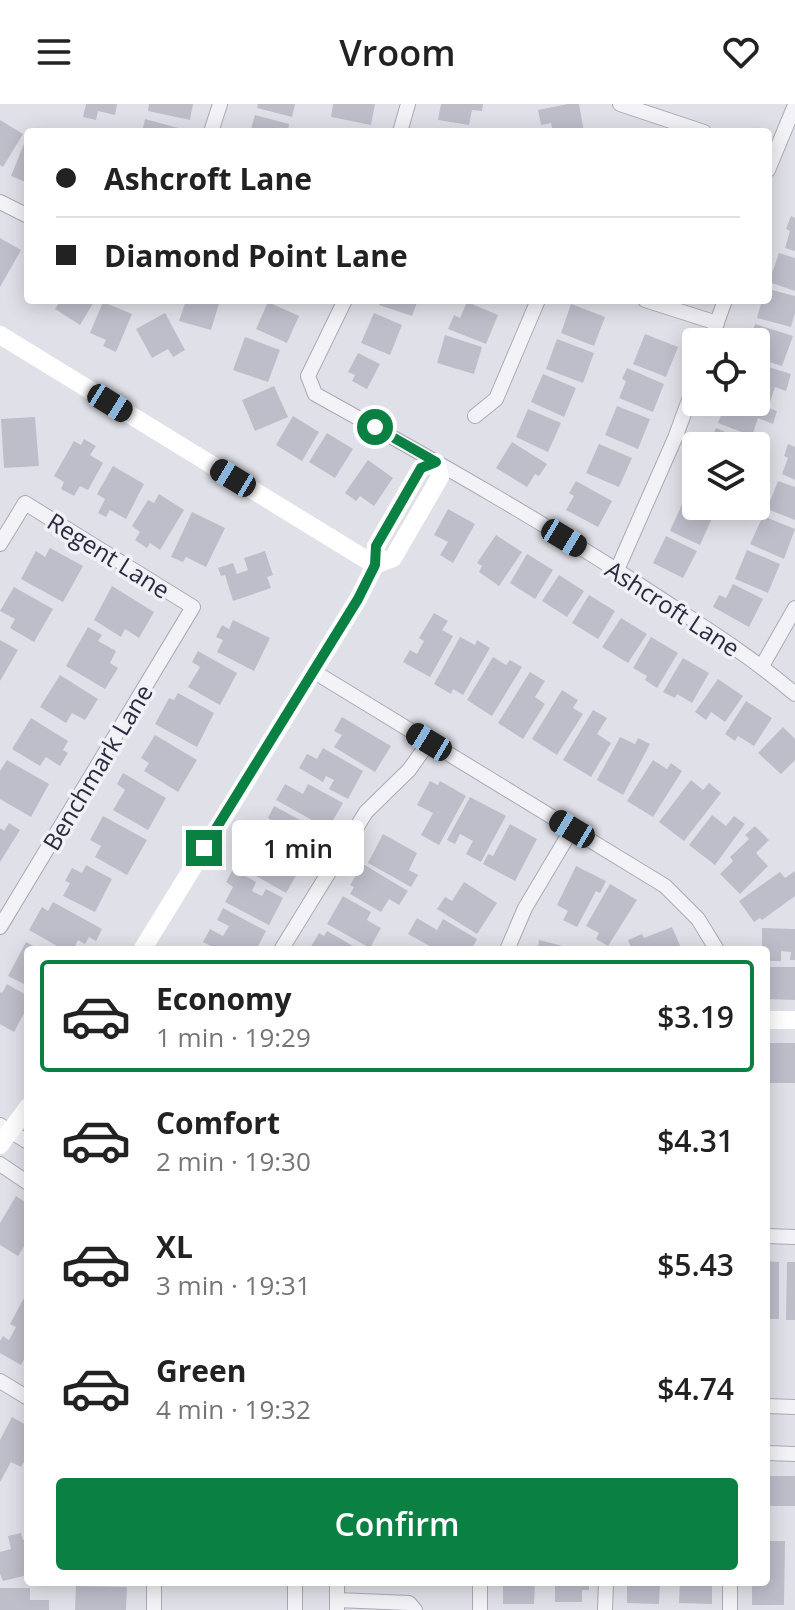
<!DOCTYPE html>
<meta charset="utf-8">
<style>
:root{--surface:#fff;--page:#f6f6f6;--text:#222;--muted:#767676;--line:#e0e0e0;--accent:#0b8043}
body{margin:0;font-family:"Open Sans",sans-serif;background:var(--page);color:var(--text);height:100vh;display:flex;flex-direction:column;font-size:30px;white-space:nowrap}
*{box-sizing:border-box;margin:0}
p{font-size:26px;color:var(--muted)}
.icon{flex:none;width:44px;height:44px;fill:none;stroke:currentColor;stroke-width:2;stroke-linecap:round;stroke-linejoin:round}
.map{position:relative;flex:1;overflow:hidden}
.details{position:absolute;left:24px;top:842px;width:746px;height:640px;display:flex;flex-direction:column;background:var(--surface);border-radius:8px;box-shadow:0 4px 20px #0003}
.details>*{flex:none}
.banner{position:absolute;left:24px;top:24px;width:748px;height:176px;border-radius:8px;box-shadow:0 4px 20px #0003;display:grid;align-content:center;height:176px;padding:0 32px;background:var(--surface)}
.fabs{position:absolute;left:682px;top:224px;display:grid;gap:16px}
.fabs a{display:grid;place-items:center;width:88px;height:88px;border-radius:8px;background:var(--surface);box-shadow:0 4px 20px #0003;font-size:40px}
.end{position:absolute;width:36px;height:36px;margin:-18px;border:10px solid #0b8043;background:#fff;box-shadow:0 0 0 4px #fff}
.from{border-radius:50%}
.bubble{position:absolute;height:56px;border-radius:8px;background:var(--surface);box-shadow:0 4px 20px #0003;font-size:26px;font-weight:600;line-height:56px;text-align:center}
.car{position:absolute;width:24px;height:48px;margin:-24px -12px;border-radius:10px;box-shadow:0 0 6px 2px #0007;background:linear-gradient(#222 24%,#8ab4d8 0 40%,#222 0 76%,#8ab4d8 0 86%,#222 0)}
.banner b{display:flex;align-items:center;gap:28px;height:76px;font-size:30px}
.banner b+b{border-top:2px solid var(--line)}
.banner i{width:20px;height:20px;background:var(--text)}
ul{padding:14px 0 0;list-style:none}
li{display:flex;align-items:center;gap:24px;height:112px;margin:0 16px 12px;padding:0 16px;border:4px solid transparent;border-radius:8px}
li div{flex:1}
li b{display:block;font-size:30px}
li em{font-style:normal;font-weight:600}
li.on{border-color:var(--accent)}
li>.icon{width:72px;height:72px;stroke-width:1.5}
.action{display:flex;gap:16px;margin-top:auto;padding:16px 32px}
.action a{flex:1;height:92px;border-radius:8px;background:var(--accent);color:#fff;font-size:32px;font-weight:600;line-height:92px;text-align:center}
header{display:flex;justify-content:space-between;align-items:center;height:104px;padding:0 32px;background:var(--surface);font-size:36px;font-weight:600}
.map>svg:first-child{display:block}
.building{fill:#bebecb}
.lines{fill:none;stroke-linecap:round;stroke-linejoin:round}
.street-casing{stroke:#a9aab5;stroke-width:16}
.street{stroke:#f3f3f7;stroke-width:14}
.secondary{stroke:#fff;stroke-width:18}
.route{stroke:#0b8043;stroke-width:10}
.labels{text-anchor:middle;dominant-baseline:central;stroke-width:7;stroke-linejoin:round;paint-order:stroke}
.street-label{font-size:24px;fill:#2a2a3f;stroke:#f0f0f6}
</style>
<header><svg class="icon" aria-label="menu" viewBox="0 0 24 24"><path d="M4 6h16M4 12h16M4 18h16"/></svg>Vroom<svg class="icon" aria-label="heart" viewBox="0 0 24 24"><path d="M12 20l-8-8c-3-5 5-10 8-4 3-6 11-1 8 4z"/></svg></header>
<div class="map">
<svg width="795" height="1506" viewBox="0 0 795 1506">
<rect width="100%" height="100%" fill="#e0e1e8"/>
<!-- building -->
<g class="building">
<polygon points="86,0 117,0 115,11 98,7 96,16 83,13"/>
<polygon points="149,0 193,0 190,16 148,7"/>
<polygon points="258,0 295,0 292,13 257,4"/>
<polygon points="333,0 375,0 371,21 331,13"/>
<polygon points="441,0 483,0 482,7 472,6 469,21 438,16"/>
<polygon points="568,0 579,0 584,28 553,28 551,19 541,21 538,6"/>
<polygon points="255,11 289,20 288,28 250,28"/>
<polygon points="145,15 182,25 182,28 142,28"/>
<polygon points="0,16 23,30 3,63 0,61"/>
<polygon points="26,35 28,36 28,79 11,72"/>
<polygon points="791,112 795,114 795,147 785,144 790,127 786,125"/>
<polygon points="0,134 21,146 0,183"/>
<polygon points="779,149 795,154 795,187 769,178"/>
<polygon points="768,185 795,192 795,209 791,223 757,214 762,196 768,196"/>
<polygon points="61,196 95,196 80,221 55,205"/>
<polygon points="186,196 220,196 211,226 179,217"/>
<polygon points="381,196 418,196 412,212 379,201"/>
<polygon points="103,198 132,210 116,248 103,242 106,236 90,229"/>
<polygon points="268,198 299,212 287,239 256,225"/>
<polygon points="467,198 498,211 486,240 448,225 454,211 460,214"/>
<polygon points="571,200 605,213 594,242 561,229"/>
<polygon points="165,209 185,246 173,253 168,245 152,254 136,225"/>
<polygon points="374,209 402,221 390,251 361,239"/>
<polygon points="755,220 793,232 782,262 756,254 756,238 749,238"/>
<polygon points="645,230 678,243 666,273 633,260"/>
<polygon points="445,231 482,243 474,270 437,259"/>
<polygon points="245,233 280,246 268,278 233,266"/>
<polygon points="557,235 594,249 583,279 546,265"/>
<polygon points="358,249 380,260 367,285 352,277 355,271 348,268"/>
<polygon points="756,259 791,270 786,287 775,283 770,298 756,293"/>
<polygon points="627,264 664,280 653,308 619,294 626,277 622,275"/>
<polygon points="543,270 576,284 564,313 531,298"/>
<polygon points="274,282 288,313 255,327 242,296"/>
<polygon points="726,298 753,298 777,307 773,320 758,314 752,332 718,319"/>
<polygon points="617,302 650,315 638,345 605,331"/>
<polygon points="528,305 561,319 548,348 516,333"/>
<polygon points="293,312 319,328 302,357 276,341"/>
<polygon points="35,313 39,362 4,364 1,315"/>
<polygon points="716,324 746,337 744,342 708,342"/>
<polygon points="327,329 353,345 335,374 309,358"/>
<polygon points="84,335 96,342 90,351 103,359 88,386 80,382 74,392 61,385 64,378 54,372 74,337 81,341"/>
<polygon points="512,338 547,360 539,372 535,370 527,383 496,364"/>
<polygon points="599,340 632,354 619,383 586,369"/>
<polygon points="788,340 795,343 795,376 782,370 788,354 784,352"/>
<polygon points="368,356 393,374 374,402 360,392 356,397 345,389"/>
<polygon points="113,362 144,380 126,415 110,406 106,413 98,409 105,395 97,390"/>
<polygon points="576,377 612,397 598,423 566,406 574,392 569,389"/>
<polygon points="778,377 795,383 795,416 767,405"/>
<polygon points="159,390 184,406 160,446 150,439 147,444 135,436 140,428 132,422 148,396 154,399"/>
<polygon points="683,398 713,412 700,441 670,427"/>
<polygon points="448,405 475,420 453,459 440,451 448,438 434,431"/>
<polygon points="192,408 225,424 206,463 186,453 183,458 171,453"/>
<polygon points="763,412 795,425 784,455 750,440"/>
<polygon points="496,431 522,448 499,482 479,468 482,462 477,459"/>
<polygon points="666,432 697,447 683,474 653,459"/>
<polygon points="50,444 83,462 63,498 21,475 36,447 45,453"/>
<polygon points="747,446 780,460 768,489 735,475"/>
<polygon points="265,447 273,471 267,473 271,484 233,497 225,471 221,472 218,464 233,459 237,470 248,466 244,454"/>
<polygon points="527,450 553,466 535,495 510,479"/>
<polygon points="559,471 584,487 567,513 542,497"/>
<polygon points="733,480 763,495 749,523 713,503 719,491 726,494"/>
<polygon points="112,482 154,508 139,534 125,525 121,533 94,516"/>
<polygon points="14,483 53,505 34,538 10,524 15,515 0,507"/>
<polygon points="589,491 615,507 598,535 572,519"/>
<polygon points="434,509 448,517 442,526 453,532 430,573 403,558 410,546 417,550 424,537 419,534"/>
<polygon points="621,514 647,530 628,559 602,543"/>
<polygon points="233,516 270,534 254,567 217,548 223,536 216,533 222,521 229,525"/>
<polygon points="88,523 102,531 98,537 116,547 110,559 118,564 105,585 66,562"/>
<polygon points="460,533 475,541 477,536 490,544 463,591 453,585 451,590 434,580"/>
<polygon points="651,533 678,549 657,584 645,576 647,572 633,564"/>
<polygon points="0,536 18,546 0,577"/>
<polygon points="198,547 237,569 220,601 188,583 200,563 192,558"/>
<polygon points="493,553 506,561 510,556 522,563 492,612 467,596"/>
<polygon points="683,554 709,569 692,599 677,590 675,594 663,588"/>
<polygon points="530,568 545,577 535,593 545,600 523,635 498,619"/>
<polygon points="60,571 98,595 85,616 72,609 66,619 40,603"/>
<polygon points="718,575 743,592 725,618 711,608 706,616 695,608"/>
<polygon points="562,586 578,596 573,604 583,610 557,651 532,635"/>
<polygon points="178,589 214,609 197,643 155,620 169,594 174,596"/>
<polygon points="746,597 772,614 754,642 738,632 735,637 725,630"/>
<polygon points="593,606 607,614 597,630 611,639 591,673 563,656"/>
<polygon points="342,613 391,642 375,668 334,643 342,631 334,627"/>
<polygon points="31,614 68,637 63,646 68,649 60,662 46,653 40,662 12,645"/>
<polygon points="783,623 795,635 795,656 781,670 758,649"/>
<polygon points="155,631 197,656 178,688 144,667 149,659 141,654"/>
<polygon points="620,633 635,640 638,634 650,640 623,691 597,676"/>
<polygon points="323,644 363,667 348,695 329,685 334,676 326,672 323,678 299,664 307,650 317,655"/>
<polygon points="7,656 49,680 31,713 0,695 0,667"/>
<polygon points="653,656 667,665 671,659 682,667 653,713 627,697"/>
<polygon points="123,669 166,694 148,726 113,706 125,686 117,680"/>
<polygon points="691,676 703,686 709,679 721,689 684,737 659,718"/>
<polygon points="430,677 438,681 440,677 466,692 439,741 421,731 433,709 417,701"/>
<polygon points="285,680 303,690 308,680 343,699 328,725 276,696"/>
<polygon points="470,693 506,712 481,758 466,750 473,737 460,730 455,740 447,736"/>
<polygon points="274,702 300,716 295,724 302,728 305,722 323,732 309,757 265,733 274,718 268,714"/>
<polygon points="712,711 726,722 734,712 745,720 715,761 689,741"/>
<polygon points="103,712 147,736 127,771 95,753 101,742 90,736"/>
<polygon points="9,719 20,726 0,758 0,724 4,727"/>
<polygon points="510,720 537,735 515,777 483,760 488,750 493,752"/>
<polygon points="755,722 769,736 756,749 768,762 740,790 720,770 733,757 730,753 749,735 745,731"/>
<polygon points="383,730 417,749 409,766 418,771 411,783 368,759"/>
<polygon points="253,733 278,747 274,755 287,762 290,757 301,763 286,789 244,765 252,753 244,748"/>
<polygon points="363,760 408,787 399,801 389,795 381,808 350,790 354,783 350,781"/>
<polygon points="86,761 112,775 95,808 63,792 70,779 65,777 72,764 82,769"/>
<polygon points="576,762 606,777 600,789 596,787 577,823 563,816 568,807 557,801"/>
<polygon points="233,765 256,778 252,787 262,792 266,785 283,794 269,821 225,798 233,783 226,778"/>
<polygon points="795,767 795,792 762,816 760,814 754,818 739,797 780,768 785,774"/>
<polygon points="464,778 497,799 477,830 437,805 445,793 452,797"/>
<polygon points="610,780 637,796 608,842 596,835 599,829 586,822"/>
<polygon points="343,792 371,808 367,816 381,824 370,844 327,820"/>
<polygon points="53,798 102,825 96,837 89,833 85,840 78,836 73,846 64,846 29,826 42,803 48,807"/>
<polygon points="223,804 266,827 256,846 218,846 203,838 210,825 223,832 229,822 217,816"/>
<polygon points="417,814 437,826 443,815 477,835 471,846 437,846 408,830"/>
<polygon points="672,823 682,846 632,846 628,836 642,830 644,834"/>
<polygon points="762,824 795,825 795,856 790,856 791,848 781,847 781,857 766,857 766,846 762,846"/>
<polygon points="327,827 360,846 309,846 319,829 324,832"/>
<polygon points="539,836 574,845 574,846 531,846 532,843 538,844"/>
<polygon points="26,838 41,846 28,846 28,882 8,872"/>
<polygon points="768,863 795,863 795,896 766,895 766,866"/>
<polygon points="7,880 28,892 28,902 14,928 0,920 0,888 2,889"/>
<rect x="769" y="939" width="26" height="40"/>
<polygon points="16,1092 28,1100 28,1136 18,1152 0,1141 0,1119"/>
<polygon points="766,1157 779,1158 779,1215 766,1215"/>
<polygon points="787,1158 795,1158 795,1216 786,1216"/>
<polygon points="24,1194 28,1197 28,1248 21,1261 0,1249 0,1237 3,1232 9,1236 16,1223 10,1220"/>
<polygon points="12,1313 28,1322 28,1351 21,1363 11,1358 0,1378 0,1336"/>
<polygon points="766,1372 795,1372 795,1402 770,1402 770,1420 766,1420"/>
<polygon points="21,1429 23,1436 28,1435 28,1471 3,1477 0,1470 0,1448 11,1445 8,1432"/>
<polygon points="766,1437 785,1437 784,1501 752,1501 752,1478 766,1478"/>
<polygon points="503,1478 535,1478 534,1500 503,1500"/>
<polygon points="555,1478 589,1478 589,1486 582,1486 582,1498 555,1498"/>
<polygon points="627,1478 660,1478 659,1500 627,1499"/>
<polygon points="680,1478 712,1478 712,1500 679,1499"/>
<polygon points="76,1482 127,1483 126,1506 75,1506"/>
<polygon points="0,1484 30,1484 30,1496 49,1496 49,1506 0,1506"/>
</g>
<g class="lines">
<defs>
<g id="street">
<polyline points="620,0 704,28"/>
<polyline points="211,28 220,0"/>
<polyline points="400,28 408,0"/>
<polyline points="768,66 795,1"/>
<polyline points="0,98 28,112"/>
<path d="M345 196 308 272 315 290C432 355 549 421 661 495 707 525 753 554 795 590"/>
<polyline points="645,196 717,219"/>
<polyline points="710,238 725,196"/>
<polyline points="475,312 496,295 538,196"/>
<polyline points="0,440 25,399 193,503 0,823"/>
<polyline points="617,466 675,334 696,277"/>
<polyline points="762,562 795,504"/>
<polyline points="313,567 665,782 698,815 717,846"/>
<polyline points="281,846 366,708 409,666 429,638"/>
<polyline points="507,846 525,804 572,725"/>
<polyline points="0,1021 28,1038"/>
<polyline points="0,1060 28,1079"/>
<polyline points="766,1132 795,1133"/>
<polyline points="0,1277 28,1294"/>
<polyline points="766,1302 795,1303"/>
<polyline points="766,1349 795,1350"/>
<polyline points="337,1478 337,1506"/>
<polyline points="337,1496 409,1499 415,1506"/>
<polyline points="154,1506 154,1478"/>
<polyline points="295,1506 295,1478"/>
<polyline points="480,1506 480,1478"/>
<polyline points="605,1506 606,1478"/>
<polyline points="730,1506 730,1478"/>
</g>
</defs>
<!-- street casing -->
<use href="#street" class="street-casing"/>
<!-- street -->
<use href="#street" class="street"/>
<!-- secondary -->
<g class="secondary">
<polyline points="0,231 375,461"/>
<polyline points="142,846 358,495 375,461 376,442 421,364 436,358 440,373 393,454 375,461"/>
<polyline points="766,916 795,916"/>
<polyline points="0,1041 28,1003"/>
</g>
</g>
<g class="lines">
<!-- route -->
<polyline class="route" points="204,744 358,495 375,461 376,442 421,364 436,358 375,323"/>
</g>
<g class="labels">
<!-- street labels -->
<g class="street-label">
<text transform="translate(109 451) rotate(32)">Regent Lane</text>
<text transform="translate(673 504) rotate(33)">Ashcroft Lane</text>
<text transform="translate(97 663) rotate(-59)">Benchmark Lane</text>
</g>
</g>
</svg>
<div class="fabs">
<a><svg class="icon" aria-label="locate" viewBox="0 0 24 24"><circle cx="12" cy="12" r="6"/><path d="M12 2v4M12 18v4M2 12h4M18 12h4"/></svg></a>
<a><svg class="icon" aria-label="layers" viewBox="0 0 24 24"><path d="M12 4l9 5-9 5-9-5zM3 14l9 5 9-5"/></svg></a>
</div>
<i class="end from" style="left:375px;top:323px"></i>
<i class="end" style="left:204px;top:744px"></i>
<div class="bubble" style="left:232px;top:716px;width:132px">1 min</div>
<i class="car" style="left:110px;top:299px;rotate:122deg"></i>
<i class="car" style="left:233px;top:374px;rotate:301deg"></i>
<i class="car" style="left:564px;top:434px;rotate:121deg"></i>
<i class="car" style="left:429px;top:638px;rotate:301deg"></i>
<i class="car" style="left:572px;top:725px;rotate:301deg"></i>
<div class="banner">
<b><i class="from"></i>Ashcroft Lane</b>
<b><i></i>Diamond Point Lane</b>
</div>
<section class="details">
<ul>
<li class="on"><svg class="icon" aria-label="car" viewBox="0 0 24 24"><path d="M5 17H2v-5l4-1 3-4h7l3 4 3 1v5h-3M9 17h6M6 11h13"/><circle cx="7" cy="17" r="2"/><circle cx="17" cy="17" r="2"/></svg><div><b>Economy</b><p>1 min · 19:29</p></div><em>$3.19</em></li>
<li><svg class="icon" aria-label="car" viewBox="0 0 24 24"><path d="M5 17H2v-5l4-1 3-4h7l3 4 3 1v5h-3M9 17h6M6 11h13"/><circle cx="7" cy="17" r="2"/><circle cx="17" cy="17" r="2"/></svg><div><b>Comfort</b><p>2 min · 19:30</p></div><em>$4.31</em></li>
<li><svg class="icon" aria-label="car" viewBox="0 0 24 24"><path d="M5 17H2v-5l4-1 3-4h7l3 4 3 1v5h-3M9 17h6M6 11h13"/><circle cx="7" cy="17" r="2"/><circle cx="17" cy="17" r="2"/></svg><div><b>XL</b><p>3 min · 19:31</p></div><em>$5.43</em></li>
<li><svg class="icon" aria-label="car" viewBox="0 0 24 24"><path d="M5 17H2v-5l4-1 3-4h7l3 4 3 1v5h-3M9 17h6M6 11h13"/><circle cx="7" cy="17" r="2"/><circle cx="17" cy="17" r="2"/></svg><div><b>Green</b><p>4 min · 19:32</p></div><em>$4.74</em></li>
</ul>
<div class="action"><a>Confirm</a></div>
</section>
</div>
